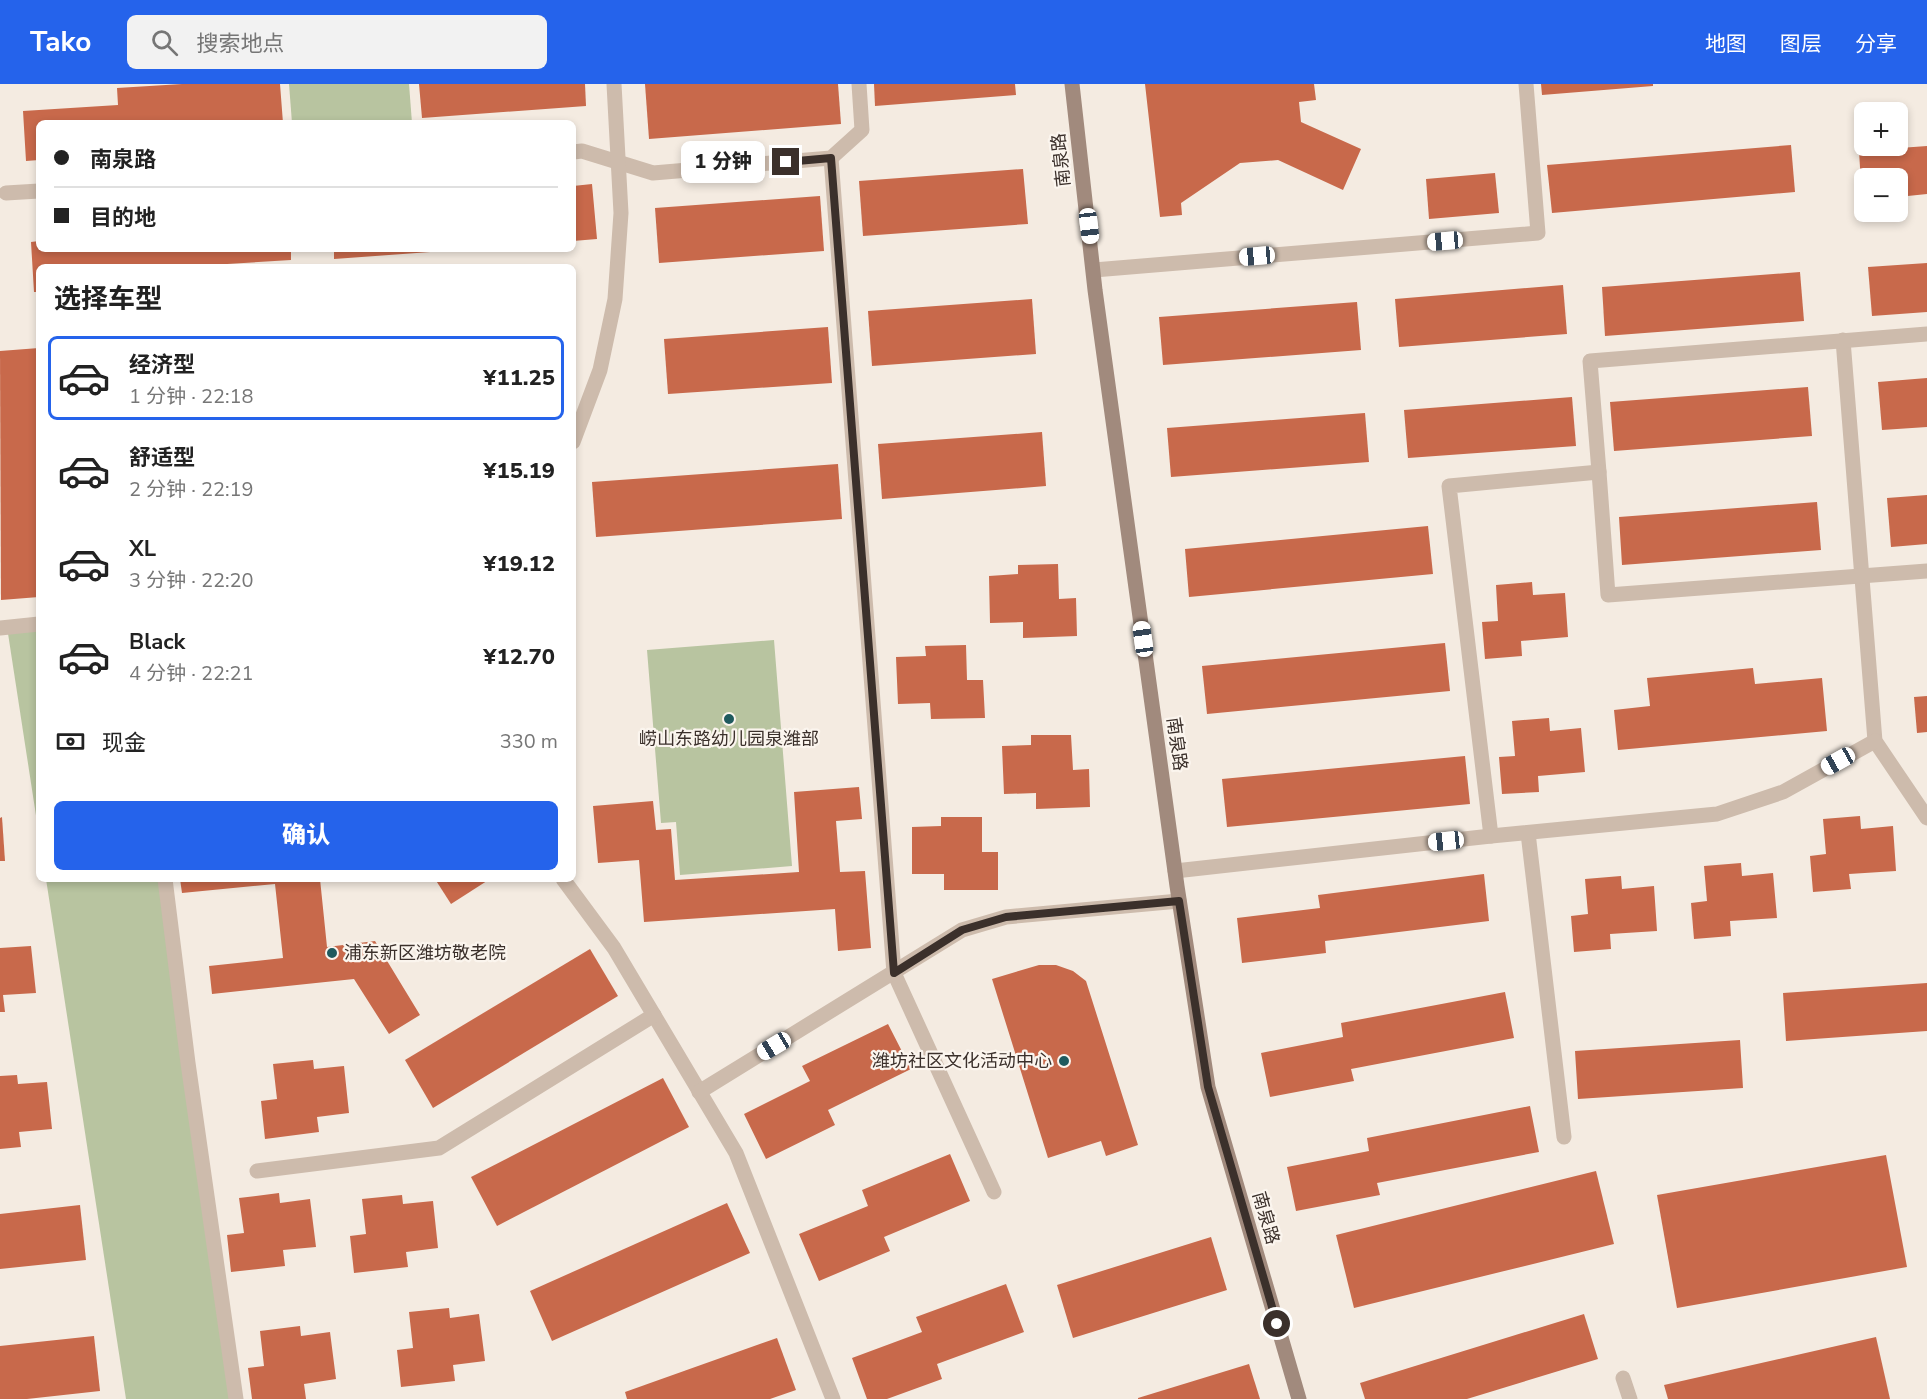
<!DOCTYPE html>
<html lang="zh">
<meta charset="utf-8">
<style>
:root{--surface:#fff;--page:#f2f2f2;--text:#222;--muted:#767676;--line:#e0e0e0;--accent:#2563eb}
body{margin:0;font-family:"Nunito Sans","Noto Sans SC",sans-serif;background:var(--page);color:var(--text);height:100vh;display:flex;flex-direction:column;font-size:22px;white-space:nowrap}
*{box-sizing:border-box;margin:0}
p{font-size:20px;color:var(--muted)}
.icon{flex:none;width:33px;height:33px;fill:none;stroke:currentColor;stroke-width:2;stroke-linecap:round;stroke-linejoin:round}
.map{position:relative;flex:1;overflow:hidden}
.panel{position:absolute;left:36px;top:180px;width:540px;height:618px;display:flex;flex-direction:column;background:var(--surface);border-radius:9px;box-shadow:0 3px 9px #0003}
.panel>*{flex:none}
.banner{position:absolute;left:36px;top:36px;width:540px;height:132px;border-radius:9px;box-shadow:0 3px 9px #0003;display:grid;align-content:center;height:132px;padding:0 18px;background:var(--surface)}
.buttons{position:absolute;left:1854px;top:18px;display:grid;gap:12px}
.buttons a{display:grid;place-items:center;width:54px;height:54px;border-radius:9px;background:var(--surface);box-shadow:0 3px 9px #0003;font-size:30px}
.end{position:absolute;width:27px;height:27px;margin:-14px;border:8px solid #3b302b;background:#fff;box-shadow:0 0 0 3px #fff}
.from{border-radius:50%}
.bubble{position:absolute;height:42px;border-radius:9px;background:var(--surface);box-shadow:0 3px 9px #0003;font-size:20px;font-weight:800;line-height:42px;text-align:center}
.car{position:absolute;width:18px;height:36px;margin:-18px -9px;border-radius:8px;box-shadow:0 0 4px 2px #0007;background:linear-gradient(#fff 24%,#345 0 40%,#fff 0 76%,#345 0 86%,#fff 0)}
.banner b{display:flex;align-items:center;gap:21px;height:57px;font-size:22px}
.banner b+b{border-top:2px solid var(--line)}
.banner i{width:15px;height:15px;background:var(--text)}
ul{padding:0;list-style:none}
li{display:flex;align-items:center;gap:18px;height:84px;margin:0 12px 9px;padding:0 6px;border:3px solid transparent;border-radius:9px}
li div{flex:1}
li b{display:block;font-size:22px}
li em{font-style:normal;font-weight:800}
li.selected{border-color:var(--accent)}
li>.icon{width:54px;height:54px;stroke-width:1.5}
h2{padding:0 18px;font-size:27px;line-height:72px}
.pay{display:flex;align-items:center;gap:15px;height:66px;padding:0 18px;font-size:22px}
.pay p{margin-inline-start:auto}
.action{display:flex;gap:12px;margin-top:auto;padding:12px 18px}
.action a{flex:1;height:69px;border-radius:9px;background:var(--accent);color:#fff;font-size:24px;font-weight:800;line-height:69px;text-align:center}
header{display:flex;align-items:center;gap:36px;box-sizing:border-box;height:84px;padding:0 30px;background:var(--accent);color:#fff}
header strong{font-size:28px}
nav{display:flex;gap:33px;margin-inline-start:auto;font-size:21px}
.search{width:420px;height:54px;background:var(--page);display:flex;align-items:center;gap:15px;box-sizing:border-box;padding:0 21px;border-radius:9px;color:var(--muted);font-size:22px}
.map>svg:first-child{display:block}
.green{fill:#b8c4a0}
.building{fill:#c8694b}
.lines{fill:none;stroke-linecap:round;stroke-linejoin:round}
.lane{stroke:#cdbbac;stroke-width:15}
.secondary{stroke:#a18a7d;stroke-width:15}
.route{stroke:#3b302b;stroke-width:8}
.poi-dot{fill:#1f5a5e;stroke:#fbf5ee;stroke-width:2}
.labels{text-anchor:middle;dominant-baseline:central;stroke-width:4.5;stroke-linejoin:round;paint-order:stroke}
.street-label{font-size:18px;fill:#3b302b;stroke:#fbf5ee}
.poi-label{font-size:18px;fill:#3b302b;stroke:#fbf5ee}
</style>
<header>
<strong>Tako</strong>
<div class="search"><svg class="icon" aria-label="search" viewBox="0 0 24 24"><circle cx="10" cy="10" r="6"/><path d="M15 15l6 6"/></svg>搜索地点</div>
<nav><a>地图</a><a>图层</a><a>分享</a></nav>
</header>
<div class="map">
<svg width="1927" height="1315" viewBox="0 0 1927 1315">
<rect width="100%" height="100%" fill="#f4ebe1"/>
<!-- green -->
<g class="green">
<polygon points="289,0 409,0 412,39 292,39"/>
<polygon points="39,540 39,751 7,543"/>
<polygon points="774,556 792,782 680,791 676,738 661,739 647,566"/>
<polygon points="46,795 165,795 236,1315 126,1315"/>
</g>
<!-- building -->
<g class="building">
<polygon points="182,0 280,0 283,39 39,39 39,76 26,77 23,27 118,21 117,4"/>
<polygon points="419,0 585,0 586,22 422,34"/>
<polygon points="645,0 838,0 841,40 649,55"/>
<polygon points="874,0 1015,0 1016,11 875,22"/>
<polygon points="1145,0 1314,0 1316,16 1299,18 1301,38 1361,65 1343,106 1278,76 1240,79 1181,119 1182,131 1160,133"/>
<polygon points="1541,0 1653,0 1653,2 1542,11"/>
<polygon points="1791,61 1795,108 1552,129 1547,81"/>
<polygon points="1927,62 1927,110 1898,113 1898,94 1864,94 1864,115 1862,116 1859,67"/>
<polygon points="1023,85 1028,140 863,152 859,97"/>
<polygon points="1495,89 1499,129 1429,135 1426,95"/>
<polygon points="592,100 597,155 573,157 573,102"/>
<polygon points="820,112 824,167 659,179 655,124"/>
<polygon points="39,157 39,165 291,165 291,176 178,183 39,183 39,208 34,208 31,158"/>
<polygon points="334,165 444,165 444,167 334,175"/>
<polygon points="1927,179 1927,228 1872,232 1868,183"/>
<polygon points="1800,188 1804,237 1605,252 1602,203"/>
<polygon points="1563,201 1567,250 1399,263 1395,215"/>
<polygon points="1032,215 1036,270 872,282 868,227"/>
<polygon points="1357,218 1361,266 1163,281 1159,233"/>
<polygon points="828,243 832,299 668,310 664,255"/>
<polygon points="39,264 39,513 1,516 0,267"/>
<polygon points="1927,294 1927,343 1882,346 1878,298"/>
<polygon points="1808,303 1812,352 1614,367 1610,318"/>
<polygon points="1572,313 1576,362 1408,374 1404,326"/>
<polygon points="1365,329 1369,378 1171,393 1167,344"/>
<polygon points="1042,348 1046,402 882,415 878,360"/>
<polygon points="838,380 842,435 596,453 592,398"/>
<polygon points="1927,411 1927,460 1891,463 1887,414"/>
<polygon points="1817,418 1821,466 1622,481 1619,433"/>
<polygon points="1428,442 1433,490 1189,513 1185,465"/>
<polygon points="1058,480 1059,515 1076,514 1077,552 1023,554 1023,538 990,539 989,492 1018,490 1018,481"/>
<polygon points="1532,498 1533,511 1565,509 1568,553 1521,557 1522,572 1485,575 1482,538 1498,537 1496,501"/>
<polygon points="1445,559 1450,607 1207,630 1202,582"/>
<polygon points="966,561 967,596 983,596 985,634 931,635 930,619 898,620 896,573 926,572 925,562"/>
<polygon points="1753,584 1755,600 1822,594 1827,647 1618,666 1614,626 1650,622 1647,594"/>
<polygon points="1927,612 1927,648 1917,649 1914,613"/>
<polygon points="1549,634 1550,647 1581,644 1585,688 1538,692 1539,708 1502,710 1499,673 1515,672 1512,637"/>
<polygon points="1031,651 1071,651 1073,686 1089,685 1090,723 1036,725 1036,709 1004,710 1002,662 1031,661"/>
<polygon points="1465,672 1470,720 1227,743 1222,695"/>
<polygon points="859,703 862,735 836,737 840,788 865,787 871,864 838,867 835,825 644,838 639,776 598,779 593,722 653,717 656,746 671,745 675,796 799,788 794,708"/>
<polygon points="1860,732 1861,745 1893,742 1896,787 1849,790 1851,805 1813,808 1810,772 1826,770 1823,735"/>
<polygon points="2,733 5,777 0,777 0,734"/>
<polygon points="941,733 982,733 982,768 998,768 998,806 944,806 944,790 912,790 912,743 941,742"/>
<polygon points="1741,779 1742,792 1773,789 1777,834 1730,837 1731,852 1694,855 1691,819 1707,817 1704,782"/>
<polygon points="1484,790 1489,837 1325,857 1326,869 1242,879 1237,834 1320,824 1318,811"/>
<polygon points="1621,792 1622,805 1654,802 1657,847 1610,850 1611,865 1574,868 1571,832 1588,830 1585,795"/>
<polygon points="180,795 320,795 327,863 375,857 420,931 389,950 354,895 212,910 209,882 283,874 275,800 182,809"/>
<polygon points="435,795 490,795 451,820"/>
<polygon points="31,862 36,909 3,911 5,928 0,928 0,864"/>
<polygon points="590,865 618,912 433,1024 405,976"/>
<polygon points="1039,881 1056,881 1073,887 1086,897 1138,1061 1106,1072 1101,1057 1048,1074 992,895"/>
<polygon points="1927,899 1927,947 1786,957 1783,909"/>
<polygon points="1505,908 1514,954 1351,985 1354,997 1270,1013 1261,969 1343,953 1341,939"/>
<polygon points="888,940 911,985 828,1026 835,1041 766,1075 744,1030 810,997 802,982"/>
<polygon points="1740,956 1743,1004 1578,1015 1575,967"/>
<polygon points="313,976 314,985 344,982 349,1029 317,1033 319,1048 265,1055 261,1017 277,1015 273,980"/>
<polygon points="17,991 18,1000 47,998 52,1045 19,1048 21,1063 0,1065 0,992"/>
<polygon points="663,994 689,1043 497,1142 471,1093"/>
<polygon points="1530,1022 1539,1068 1377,1099 1380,1111 1296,1127 1287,1083 1369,1067 1367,1054"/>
<polygon points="950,1070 970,1117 884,1153 890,1167 819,1197 799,1150 868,1122 862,1106"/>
<polygon points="1886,1071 1907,1183 1677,1224 1657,1111"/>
<polygon points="1596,1087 1614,1160 1354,1224 1336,1151"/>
<polygon points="279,1109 280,1119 310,1115 316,1163 283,1166 285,1182 231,1188 227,1151 244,1149 239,1114"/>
<polygon points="402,1111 403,1120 433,1117 438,1164 406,1168 408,1183 354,1189 350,1152 366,1150 362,1115"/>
<polygon points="727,1119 750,1169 552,1257 530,1207"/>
<polygon points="80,1121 86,1176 0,1185 0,1130"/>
<polygon points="1211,1153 1227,1206 1073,1254 1057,1201"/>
<polygon points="1006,1200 1024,1248 937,1280 942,1295 887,1315 867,1315 852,1274 922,1248 916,1233"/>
<polygon points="449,1224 450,1234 479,1230 485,1277 453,1281 455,1297 401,1303 397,1266 413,1264 409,1228"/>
<polygon points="1584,1230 1598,1275 1467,1315 1365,1315 1360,1299"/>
<polygon points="300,1242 301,1252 330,1248 336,1295 304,1300 306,1315 252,1315 248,1284 264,1282 260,1247"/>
<polygon points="94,1252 100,1307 27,1315 0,1315 0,1262"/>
<polygon points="1876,1253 1890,1315 1668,1315 1664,1301"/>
<polygon points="777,1254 796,1306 770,1315 627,1315 625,1308"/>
<polygon points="1249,1280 1260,1315 1138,1315 1138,1314"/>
</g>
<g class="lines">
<!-- lane -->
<g class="lane">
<polyline points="573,68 582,67 653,89 831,74 862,46 859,0"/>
<polyline points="831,74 894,889 994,1108"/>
<polyline points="6,109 39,107"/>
<polyline points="1094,186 1538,149 1526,0"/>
<polyline points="1843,256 1875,657 1927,734"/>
<polyline points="573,358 600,286 615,215 621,129 614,0"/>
<polyline points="1599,388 1590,277 1927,250"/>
<polyline points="0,544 39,540"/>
<polyline points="1528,749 1564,1053"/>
<polyline points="1491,752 1449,402 1599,388 1608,511 1927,487"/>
<polyline points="1175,787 1491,752 1717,730 1783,708 1875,657"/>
<polyline points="165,795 188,979 236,1315"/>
<polyline points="563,795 614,864 736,1069 833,1315"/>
<polyline points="699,1008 962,846 1006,833 1179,817"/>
<polyline points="257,1087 439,1064 654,931"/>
<polyline points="1623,1294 1630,1315"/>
</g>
<!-- secondary -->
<polyline class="secondary" points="1072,0 1095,206 1177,802 1208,1003 1299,1315"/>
</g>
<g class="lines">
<!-- route -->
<polyline class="route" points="786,78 831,74 894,889 962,846 1006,833 1179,817 1208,1003 1277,1240"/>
</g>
<!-- markers -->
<g class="poi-dot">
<circle cx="729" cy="635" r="6"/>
<circle cx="332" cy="869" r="6"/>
<circle cx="1064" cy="977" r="6"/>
</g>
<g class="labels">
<!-- street labels -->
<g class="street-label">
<text transform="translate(1061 76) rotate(-96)">南泉路</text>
<text transform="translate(1177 660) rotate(82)">南泉路</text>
<text transform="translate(1266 1134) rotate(74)">南泉路</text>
</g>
<!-- poi labels -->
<g class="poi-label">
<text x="729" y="655">崂山东路幼儿园泉潍部</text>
<text x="344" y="869" text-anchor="start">浦东新区潍坊敬老院</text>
<text x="1052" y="977" text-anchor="end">潍坊社区文化活动中心</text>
</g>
</g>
</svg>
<div class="buttons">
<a>+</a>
<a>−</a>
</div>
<i class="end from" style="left:1277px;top:1240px"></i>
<i class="end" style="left:786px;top:78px"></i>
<div class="bubble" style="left:681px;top:57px;width:84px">1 分钟</div>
<i class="car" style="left:1089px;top:142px;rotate:173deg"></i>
<i class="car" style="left:1445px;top:157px;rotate:265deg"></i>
<i class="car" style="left:1257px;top:172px;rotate:265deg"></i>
<i class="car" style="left:1143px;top:555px;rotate:352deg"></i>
<i class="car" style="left:1838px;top:677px;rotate:241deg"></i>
<i class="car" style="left:1446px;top:757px;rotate:264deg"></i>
<i class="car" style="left:774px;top:962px;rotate:239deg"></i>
<div class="banner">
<b><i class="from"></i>南泉路</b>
<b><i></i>目的地</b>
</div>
<section class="panel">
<h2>选择车型</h2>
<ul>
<li class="selected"><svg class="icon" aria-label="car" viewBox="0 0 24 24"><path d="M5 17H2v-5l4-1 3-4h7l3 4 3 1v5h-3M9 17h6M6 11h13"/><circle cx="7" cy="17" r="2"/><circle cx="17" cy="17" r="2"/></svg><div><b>经济型</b><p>1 分钟 · 22:18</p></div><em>¥11.25</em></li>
<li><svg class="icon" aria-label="car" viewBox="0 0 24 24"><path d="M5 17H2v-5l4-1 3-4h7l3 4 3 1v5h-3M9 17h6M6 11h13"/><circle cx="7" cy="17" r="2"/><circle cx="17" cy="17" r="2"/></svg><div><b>舒适型</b><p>2 分钟 · 22:19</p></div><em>¥15.19</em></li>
<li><svg class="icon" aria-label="car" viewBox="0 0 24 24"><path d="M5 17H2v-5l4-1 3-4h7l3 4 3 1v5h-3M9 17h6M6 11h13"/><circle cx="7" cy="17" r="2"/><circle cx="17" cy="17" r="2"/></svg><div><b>XL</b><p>3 分钟 · 22:20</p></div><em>¥19.12</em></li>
<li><svg class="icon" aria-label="car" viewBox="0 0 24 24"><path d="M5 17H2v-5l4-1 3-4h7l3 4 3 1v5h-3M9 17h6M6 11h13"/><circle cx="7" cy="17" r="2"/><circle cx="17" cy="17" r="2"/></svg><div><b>Black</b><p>4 分钟 · 22:21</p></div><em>¥12.70</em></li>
</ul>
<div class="pay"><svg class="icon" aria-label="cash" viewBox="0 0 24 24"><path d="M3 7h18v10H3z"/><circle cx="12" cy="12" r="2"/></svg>现金<p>330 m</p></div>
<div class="action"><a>确认</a></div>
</section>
</div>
